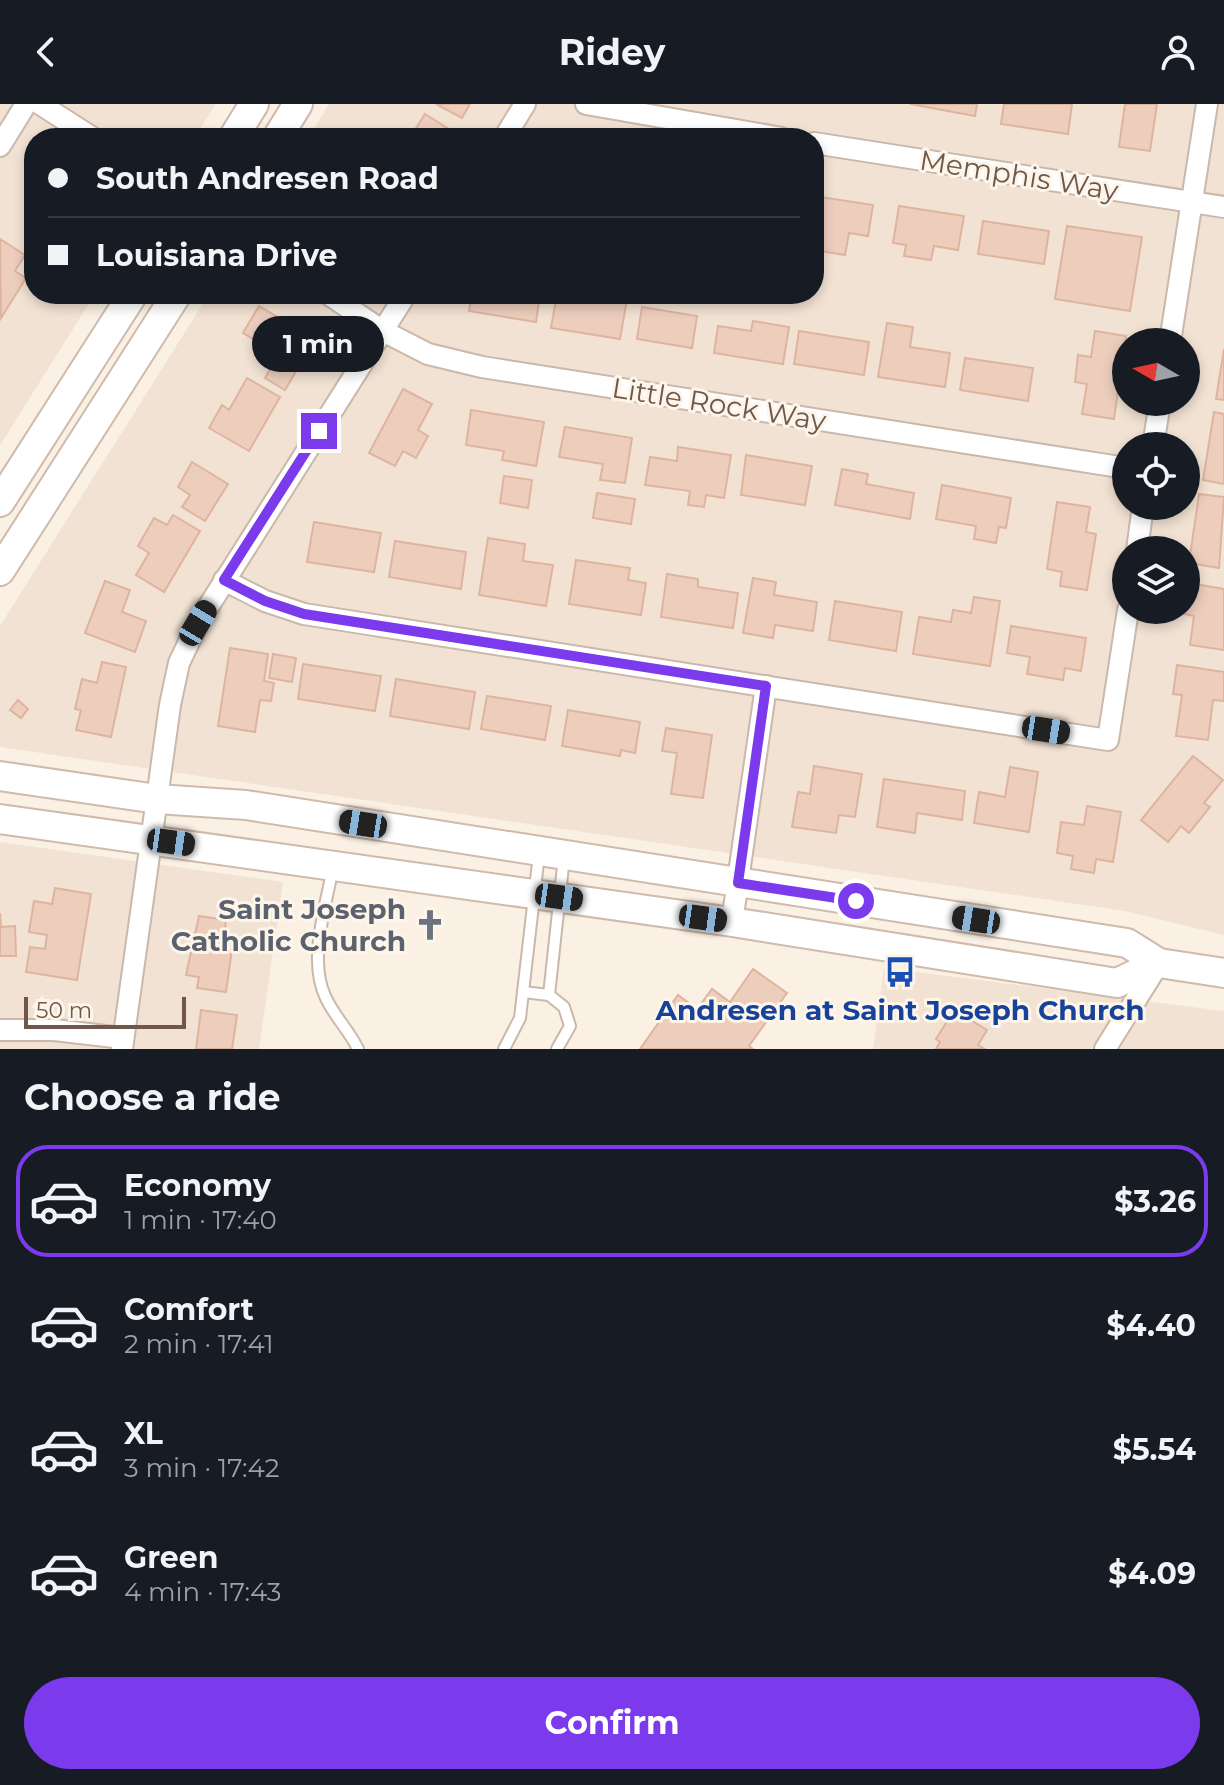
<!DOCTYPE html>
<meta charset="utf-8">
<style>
:root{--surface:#171b24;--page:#20242c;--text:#f1f3f6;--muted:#9ea1a6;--line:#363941;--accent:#7c3aed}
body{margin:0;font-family:Montserrat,sans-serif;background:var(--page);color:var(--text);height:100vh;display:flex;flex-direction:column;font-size:30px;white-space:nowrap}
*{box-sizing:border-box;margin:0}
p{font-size:26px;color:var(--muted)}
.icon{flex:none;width:44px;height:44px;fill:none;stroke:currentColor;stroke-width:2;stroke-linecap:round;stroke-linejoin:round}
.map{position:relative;height:945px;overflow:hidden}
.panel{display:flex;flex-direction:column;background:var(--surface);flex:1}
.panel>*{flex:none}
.top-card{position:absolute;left:24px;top:24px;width:800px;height:176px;border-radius:32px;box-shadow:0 4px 12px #0003;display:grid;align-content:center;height:176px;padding:0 24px;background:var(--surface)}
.needle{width:52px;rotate:279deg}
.tools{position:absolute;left:1112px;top:224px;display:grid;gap:16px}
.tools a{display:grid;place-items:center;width:88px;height:88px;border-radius:50%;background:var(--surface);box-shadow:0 4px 12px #0003;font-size:40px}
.scale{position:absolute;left:24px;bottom:20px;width:162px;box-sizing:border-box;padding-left:8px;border:4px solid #70574b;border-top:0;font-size:22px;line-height:28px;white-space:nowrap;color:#70574b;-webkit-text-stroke:6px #fdf5e9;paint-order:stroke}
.end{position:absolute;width:36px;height:36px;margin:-18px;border:10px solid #7c3aed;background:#fff;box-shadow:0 0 0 4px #fff}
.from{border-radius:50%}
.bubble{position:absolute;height:56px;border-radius:28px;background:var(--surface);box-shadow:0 4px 12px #0003;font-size:26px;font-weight:700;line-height:56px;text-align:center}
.car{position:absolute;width:24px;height:48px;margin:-24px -12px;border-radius:10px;box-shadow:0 0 6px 2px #0007;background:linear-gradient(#222 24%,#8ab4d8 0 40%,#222 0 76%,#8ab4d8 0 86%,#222 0)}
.top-card b{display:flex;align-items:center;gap:28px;height:76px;font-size:30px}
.top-card b+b{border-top:2px solid var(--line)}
.top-card i{width:20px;height:20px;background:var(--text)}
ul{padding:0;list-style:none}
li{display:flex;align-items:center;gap:24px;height:112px;margin:0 16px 12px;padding:0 8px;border:4px solid transparent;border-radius:32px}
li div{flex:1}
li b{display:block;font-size:30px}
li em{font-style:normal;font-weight:700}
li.on{border-color:var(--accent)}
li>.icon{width:72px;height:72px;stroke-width:1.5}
h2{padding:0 24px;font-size:36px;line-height:96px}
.action{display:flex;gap:16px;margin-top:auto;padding:16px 24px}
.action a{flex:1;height:92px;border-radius:48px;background:var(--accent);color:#fff;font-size:32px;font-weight:700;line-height:92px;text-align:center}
header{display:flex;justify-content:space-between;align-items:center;height:104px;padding:0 24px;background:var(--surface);font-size:36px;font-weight:700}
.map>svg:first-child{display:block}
.residential{fill:#f1e2d3;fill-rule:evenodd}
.building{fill:#edcebd;stroke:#dfb49f;stroke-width:2}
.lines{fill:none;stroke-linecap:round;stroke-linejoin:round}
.lane-casing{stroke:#cab8ab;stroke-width:14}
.street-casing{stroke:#cab8ab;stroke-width:24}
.secondary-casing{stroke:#cfbaac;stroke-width:32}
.lane{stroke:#fff;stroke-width:10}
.street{stroke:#fff;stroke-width:20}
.secondary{stroke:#fff;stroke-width:28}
.route{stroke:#7c3aed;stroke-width:10}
.labels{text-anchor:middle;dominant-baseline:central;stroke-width:6;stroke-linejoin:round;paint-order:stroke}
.street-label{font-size:28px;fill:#70574b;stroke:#fdf5e9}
.worship-label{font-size:28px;font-weight:bold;fill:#5b616d;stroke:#fdf5e9;text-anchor:end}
.transit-label{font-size:28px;font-weight:bold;fill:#164399;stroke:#fdf5e9}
</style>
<header><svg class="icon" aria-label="back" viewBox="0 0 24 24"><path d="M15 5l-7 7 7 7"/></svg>Ridey<svg class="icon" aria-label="person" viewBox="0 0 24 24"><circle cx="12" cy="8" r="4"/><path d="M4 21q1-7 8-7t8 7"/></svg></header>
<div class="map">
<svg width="1224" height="945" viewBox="0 0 1224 945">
<rect width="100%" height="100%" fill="#faf0e4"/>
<!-- residential -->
<g class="residential">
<polygon points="0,0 216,0 194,34 34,34 34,190 95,190 0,341"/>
<path d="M329 0H1224V831L1125 807 0 643V522L209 190H814V34H308ZM1126 238H1186V298H1126ZM1126 342H1186V402H1126ZM1126 446H1186V506H1126Z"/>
<polygon points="0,738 283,778 259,945 0,945"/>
<polygon points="884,864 1224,907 1224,945 873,945"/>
</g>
<!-- building -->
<g class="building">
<polygon points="436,0 470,0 462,14"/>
<polygon points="910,0 977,0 975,12"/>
<polygon points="1004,0 1072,0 1068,30 1001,20"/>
<polygon points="1125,0 1157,0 1150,47 1119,43"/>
<polygon points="425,10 452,27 447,34 410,34"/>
<polygon points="814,92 873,101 868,132 849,129 845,151 814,146"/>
<polygon points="899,102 964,112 958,146 934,142 931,156 904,152 906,141 893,139"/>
<polygon points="983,117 1049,127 1044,160 978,150"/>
<polygon points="1067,122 1142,133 1130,207 1055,195"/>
<polygon points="0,135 25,151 15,167 26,174 1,214"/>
<polygon points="472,190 540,190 536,218 469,207"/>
<polygon points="557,190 628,190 620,235 551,224"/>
<polygon points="259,202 315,235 285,286 265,274 279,250 243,229"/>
<polygon points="642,203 697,212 692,244 637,235"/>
<polygon points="753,217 789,223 783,260 714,249 718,222 751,227"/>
<polygon points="887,219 913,223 910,243 950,249 945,283 878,273"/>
<polygon points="799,227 869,238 864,271 794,260"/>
<polygon points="1095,227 1126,232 1114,315 1082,310 1087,280 1075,278 1078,251 1091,253"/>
<polygon points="1224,245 1224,296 1216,295"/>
<polygon points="965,254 1033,264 1028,297 960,286"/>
<polygon points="247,274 280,293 249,347 209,324 222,301 229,306"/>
<polygon points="403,285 432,300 418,326 428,332 416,354 403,347 395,362 369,349"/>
<polygon points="471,306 544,318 536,362 502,356 504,347 466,341"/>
<polygon points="1214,308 1224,310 1224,380 1203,376"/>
<polygon points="565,323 632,334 625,379 600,376 603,360 559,353"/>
<polygon points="678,343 731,351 724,394 706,391 704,403 688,401 690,387 645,381 650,353 677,357"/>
<polygon points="746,351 812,362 805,401 741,391"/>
<polygon points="192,358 228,380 205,417 182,403 190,391 178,383"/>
<polygon points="842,365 868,370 866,380 914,389 910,415 835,401"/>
<polygon points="504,372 532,376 528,404 500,399"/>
<polygon points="942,381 1011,394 1006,424 999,423 996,439 974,435 976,422 936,415"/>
<polygon points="597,389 635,395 631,420 593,414"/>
<polygon points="1199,390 1224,393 1219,464 1189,459"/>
<polygon points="1057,398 1090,403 1086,428 1096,430 1087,486 1060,482 1062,468 1047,465"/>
<polygon points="173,411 200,427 164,488 136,471 149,449 138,442 154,414 167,421"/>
<polygon points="314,418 381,429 374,468 307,458"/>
<polygon points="488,434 525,440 523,457 553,461 546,502 479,491"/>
<polygon points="395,437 466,448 461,485 389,473"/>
<polygon points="576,456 630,464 628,476 646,479 641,511 569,500"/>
<polygon points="667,470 698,475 698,483 738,489 733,524 661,513"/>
<polygon points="753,474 776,478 774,491 817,498 813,527 775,521 773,534 743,529"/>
<polygon points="105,477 130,486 122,508 146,517 135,548 85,529"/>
<polygon points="1190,479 1224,485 1224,546 1190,541 1194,512 1185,510"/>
<polygon points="974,493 1000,497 990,562 913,550 919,513 951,518 953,506 971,509"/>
<polygon points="835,497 902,508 896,547 829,536"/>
<polygon points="1011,522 1086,534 1081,567 1065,564 1063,576 1027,570 1030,553 1007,549"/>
<polygon points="230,544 268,550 264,577 274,579 271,597 260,596 255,628 218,622"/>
<polygon points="273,550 296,554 292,578 269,574"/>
<polygon points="102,558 126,563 111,633 76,626 81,606 75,605 82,575 97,579"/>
<polygon points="303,560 381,572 375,607 298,595"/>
<polygon points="1177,561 1224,568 1224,597 1213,596 1208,636 1176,632 1182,591 1173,590"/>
<polygon points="396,575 475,588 469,625 390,612"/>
<polygon points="487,592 551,602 545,636 481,625"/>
<polygon points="18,596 28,605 21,614 10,606"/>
<polygon points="568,606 640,618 635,649 621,646 620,652 562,642"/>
<polygon points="666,624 712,631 703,694 671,690 677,649 662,647"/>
<polygon points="1193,652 1223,676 1204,699 1210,703 1189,729 1181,722 1168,738 1141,716"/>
<polygon points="814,662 862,670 855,713 839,711 836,729 792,723 798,688 810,690"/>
<polygon points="1010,663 1038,668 1029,728 974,719 979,688 1005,693"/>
<polygon points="884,675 965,687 962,716 917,709 915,729 877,723"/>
<polygon points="1087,702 1121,708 1113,758 1096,755 1094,769 1071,765 1073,752 1057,749 1061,718 1084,721"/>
<polygon points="55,784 91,790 77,876 26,868 30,843 45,845 47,831 29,828 34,797 52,800"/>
<polygon points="0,809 1,823 15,822 16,852 0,852"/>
<polygon points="199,812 226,816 224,837 233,838 226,888 197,884 199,873 186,871"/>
<polygon points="753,865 787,889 749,942 753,945 640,945 678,891 697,905 712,885 730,898"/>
<polygon points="201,906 237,911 232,945 196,945"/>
<polygon points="954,906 987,926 978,941 985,945 936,945 940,938 936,935"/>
</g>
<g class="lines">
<defs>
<g id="lane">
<path d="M333 763C326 802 308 855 325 892 333 911 349 926 358 945"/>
<polyline points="523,888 549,891"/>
<polyline points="504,945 520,914 539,750"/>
<polyline points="557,945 570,922 564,903 549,891 564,753"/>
</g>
<g id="street">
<polyline points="40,0 93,34"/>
<polyline points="586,0 782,34"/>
<polyline points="504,34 525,0"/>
<polyline points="814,39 1224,103"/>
<polyline points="0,42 26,0"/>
<polyline points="328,190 383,227 428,250 482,263 1126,364"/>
<polyline points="1170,238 1207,0"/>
<polyline points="1153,342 1160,298"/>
<polyline points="1137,446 1143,402"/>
<polyline points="224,476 265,497 304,510 1108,636 1128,506"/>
<polyline points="732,818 766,582"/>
<polyline points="0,926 54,926 123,934"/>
<polyline points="122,945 170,601 179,559 198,519 406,190"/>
<polyline points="1105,945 1159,859"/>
</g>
<g id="secondary">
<polyline points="233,34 254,0"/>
<polyline points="277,34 298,0"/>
<polyline points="0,398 133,190"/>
<polyline points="0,467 177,190"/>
<polyline points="0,672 157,695 246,701 1127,839 1159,859 1224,869"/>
<polyline points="0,715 732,818 1117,879 1159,859"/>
</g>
</defs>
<!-- lane casing -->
<use href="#lane" class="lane-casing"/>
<!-- street casing -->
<use href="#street" class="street-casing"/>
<!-- secondary casing -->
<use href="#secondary" class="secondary-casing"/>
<!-- lane -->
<use href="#lane" class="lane"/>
<!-- street -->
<use href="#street" class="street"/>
<!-- secondary -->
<use href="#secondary" class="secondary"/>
</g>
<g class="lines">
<!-- route -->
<polyline class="route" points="319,327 224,476 265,497 304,510 766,582 738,779 856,797"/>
</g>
<!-- icons -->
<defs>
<symbol id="church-bare" viewBox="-9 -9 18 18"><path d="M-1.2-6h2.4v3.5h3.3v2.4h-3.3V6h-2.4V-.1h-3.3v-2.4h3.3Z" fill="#6b7280" stroke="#fdf5e9" stroke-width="2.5" paint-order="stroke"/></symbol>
<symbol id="bus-bare" viewBox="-9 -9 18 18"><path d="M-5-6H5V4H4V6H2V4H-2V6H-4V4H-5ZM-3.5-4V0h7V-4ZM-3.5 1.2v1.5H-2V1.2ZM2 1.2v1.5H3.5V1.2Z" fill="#1a4fb4" stroke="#fdf5e9" stroke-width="2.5" paint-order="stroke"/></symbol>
</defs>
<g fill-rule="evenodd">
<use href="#church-bare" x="408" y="799" width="44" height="44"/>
<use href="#bus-bare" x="878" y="846" width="44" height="44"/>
</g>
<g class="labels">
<!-- street labels -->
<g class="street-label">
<text transform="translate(1019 71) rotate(9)">Memphis Way</text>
<text transform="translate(719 300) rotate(9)">Little Rock Way</text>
</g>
<!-- worship labels -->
<g class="worship-label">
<text x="406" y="805">Saint Joseph<tspan x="406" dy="32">Catholic Church</tspan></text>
</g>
<!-- transit labels -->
<g class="transit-label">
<text x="900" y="906">Andresen at Saint Joseph Church</text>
</g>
</g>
</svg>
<div class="tools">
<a><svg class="needle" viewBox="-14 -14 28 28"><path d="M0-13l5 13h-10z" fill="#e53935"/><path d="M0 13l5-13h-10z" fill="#9ea1a6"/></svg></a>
<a><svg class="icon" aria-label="locate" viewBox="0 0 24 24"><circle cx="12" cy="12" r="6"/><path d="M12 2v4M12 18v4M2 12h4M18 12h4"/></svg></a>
<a><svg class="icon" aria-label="layers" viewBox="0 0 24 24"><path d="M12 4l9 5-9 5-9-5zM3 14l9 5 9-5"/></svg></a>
</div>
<div class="scale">50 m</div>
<i class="end from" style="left:856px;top:797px"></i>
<i class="end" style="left:319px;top:327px"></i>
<div class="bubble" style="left:252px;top:212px;width:132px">1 min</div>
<i class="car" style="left:198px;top:519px;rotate:31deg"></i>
<i class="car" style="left:1046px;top:626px;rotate:99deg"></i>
<i class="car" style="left:363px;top:720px;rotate:279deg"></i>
<i class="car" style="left:171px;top:738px;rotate:98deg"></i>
<i class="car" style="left:559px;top:793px;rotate:98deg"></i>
<i class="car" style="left:703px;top:814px;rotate:98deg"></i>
<i class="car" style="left:976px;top:816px;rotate:279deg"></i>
<div class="top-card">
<b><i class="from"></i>South Andresen Road</b>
<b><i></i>Louisiana Drive</b>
</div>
</div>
<section class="panel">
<h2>Choose a ride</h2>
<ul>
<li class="on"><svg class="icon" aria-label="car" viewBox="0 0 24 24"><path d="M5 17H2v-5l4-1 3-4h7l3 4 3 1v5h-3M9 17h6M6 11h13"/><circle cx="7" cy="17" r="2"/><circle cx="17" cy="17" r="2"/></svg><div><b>Economy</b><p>1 min · 17:40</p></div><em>$3.26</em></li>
<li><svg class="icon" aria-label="car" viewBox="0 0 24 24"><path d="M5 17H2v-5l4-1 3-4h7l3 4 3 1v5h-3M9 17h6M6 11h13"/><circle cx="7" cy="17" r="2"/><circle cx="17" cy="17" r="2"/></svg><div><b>Comfort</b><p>2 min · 17:41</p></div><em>$4.40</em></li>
<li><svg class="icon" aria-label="car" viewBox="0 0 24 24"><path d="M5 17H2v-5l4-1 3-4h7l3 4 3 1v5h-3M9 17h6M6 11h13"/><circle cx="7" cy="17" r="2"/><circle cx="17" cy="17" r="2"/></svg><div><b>XL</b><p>3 min · 17:42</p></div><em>$5.54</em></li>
<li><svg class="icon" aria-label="car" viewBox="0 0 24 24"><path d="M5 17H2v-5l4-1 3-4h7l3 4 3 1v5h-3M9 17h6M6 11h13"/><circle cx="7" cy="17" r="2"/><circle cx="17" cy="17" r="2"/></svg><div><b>Green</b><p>4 min · 17:43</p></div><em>$4.09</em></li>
</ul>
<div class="action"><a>Confirm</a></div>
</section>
